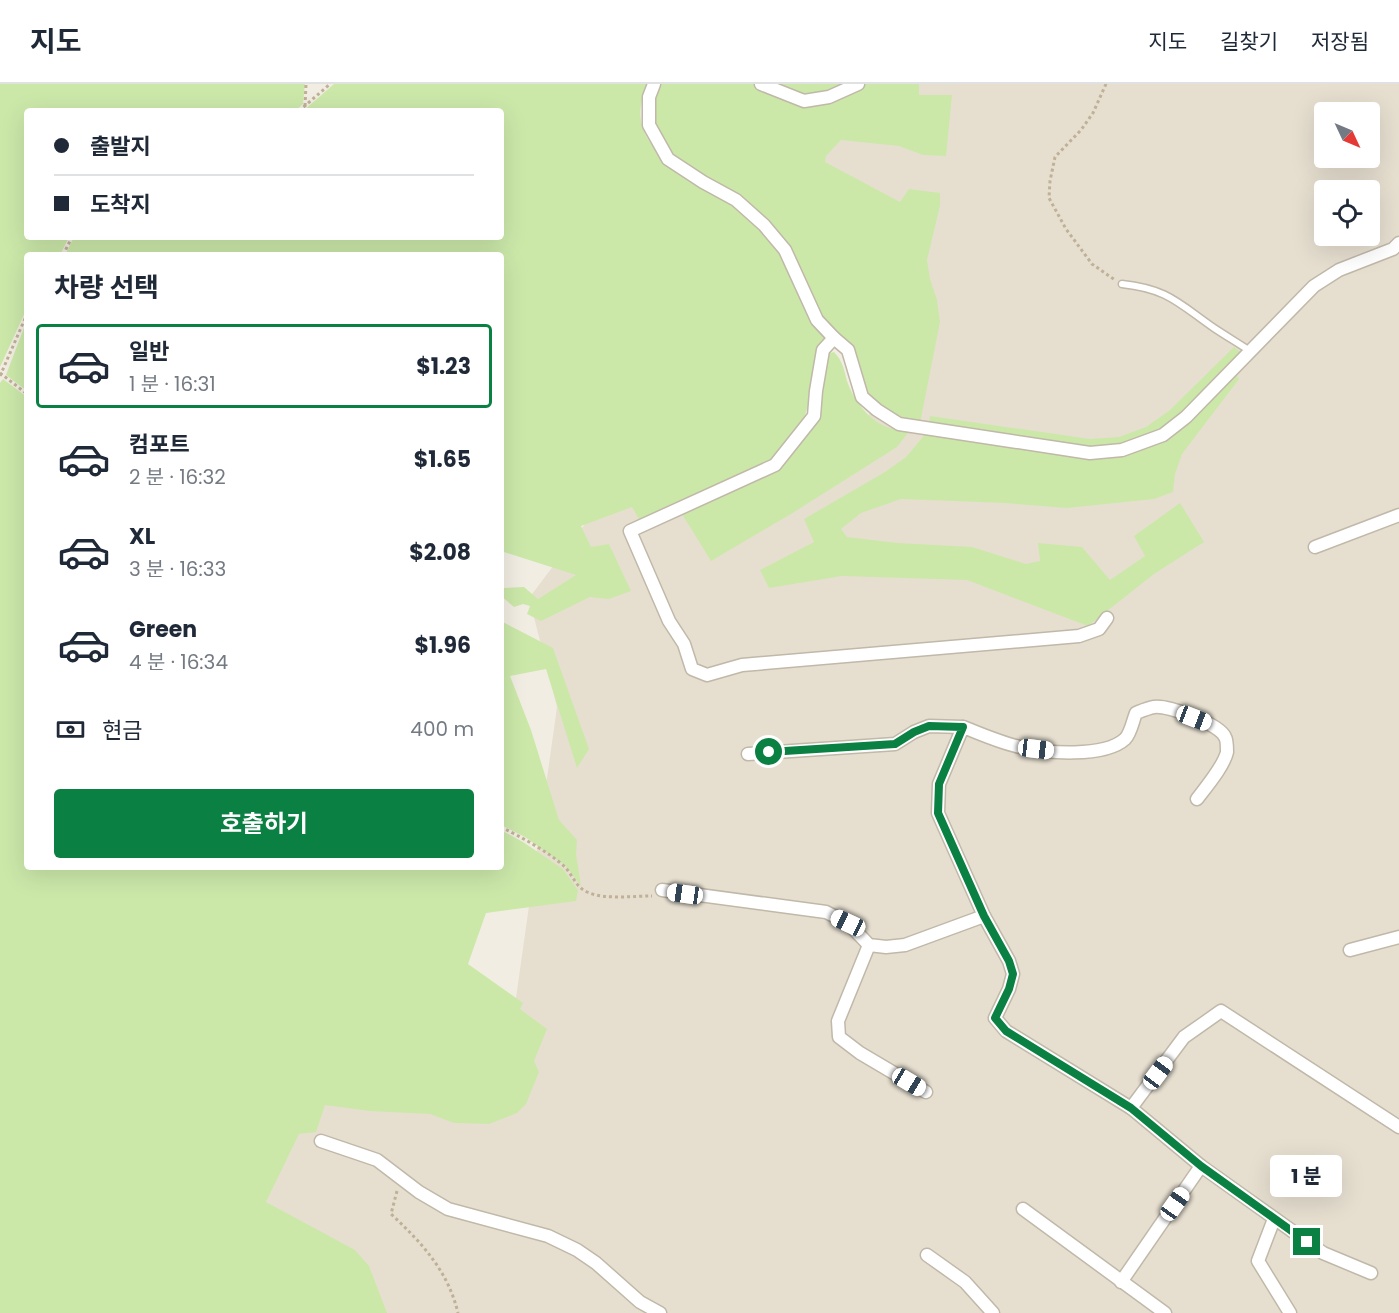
<!DOCTYPE html>
<html lang="ko">
<meta charset="utf-8">
<style>
:root{--surface:#fff;--page:#f6f6f7;--text:#1f2937;--muted:#747a83;--line:#e0e1e3;--accent:#0b8043}
body{margin:0;font-family:Poppins,"Noto Sans KR",sans-serif;background:var(--page);color:var(--text);height:100vh;display:flex;flex-direction:column;font-size:22px;white-space:nowrap}
*{box-sizing:border-box;margin:0}
p{font-size:20px;color:var(--muted)}
.icon{flex:none;width:33px;height:33px;fill:none;stroke:currentColor;stroke-width:2;stroke-linecap:round;stroke-linejoin:round}
.map{position:relative;flex:1;overflow:hidden}
.drawer{position:absolute;left:24px;top:168px;width:480px;height:618px;display:flex;flex-direction:column;background:var(--surface);border-radius:6px;box-shadow:0 6px 24px #0002}
.drawer>*{flex:none}
.banner{position:absolute;left:24px;top:24px;width:480px;height:132px;border-radius:6px;box-shadow:0 6px 24px #0002;display:grid;align-content:center;height:132px;padding:0 30px;background:var(--surface)}
.needle{width:39px;rotate:134deg}
.buttons{position:absolute;left:1314px;top:18px;display:grid;gap:12px}
.buttons a{display:grid;place-items:center;width:66px;height:66px;border-radius:6px;background:var(--surface);box-shadow:0 6px 24px #0002;font-size:30px}
.end{position:absolute;width:27px;height:27px;margin:-14px;border:8px solid #0b8043;background:#fff;box-shadow:0 0 0 3px #fff}
.from{border-radius:50%}
.bubble{position:absolute;height:42px;border-radius:6px;background:var(--surface);box-shadow:0 6px 24px #0002;font-size:20px;font-weight:700;line-height:42px;text-align:center}
.car{position:absolute;width:18px;height:36px;margin:-18px -9px;border-radius:8px;box-shadow:0 0 4px 2px #0007;background:linear-gradient(#fff 24%,#345 0 40%,#fff 0 76%,#345 0 86%,#fff 0)}
.banner b{display:flex;align-items:center;gap:21px;height:57px;font-size:22px}
.banner b+b{border-top:2px solid var(--line)}
.banner i{width:15px;height:15px;background:var(--text)}
ul{padding:0;list-style:none}
li{display:flex;align-items:center;gap:18px;height:84px;margin:0 12px 9px;padding:0 18px;border:3px solid transparent;border-radius:6px}
li div{flex:1}
li b{display:block;font-size:22px}
li em{font-style:normal;font-weight:700}
li.current{border-color:var(--accent)}
li>.icon{width:54px;height:54px;stroke-width:1.5}
h2{padding:0 30px;font-size:27px;line-height:72px}
.pay{display:flex;align-items:center;gap:15px;height:66px;padding:0 30px;font-size:22px}
.pay p{margin-inline-start:auto}
.primary-button{display:flex;gap:12px;margin-top:auto;padding:12px 30px}
.primary-button a{flex:1;height:69px;border-radius:6px;background:var(--accent);color:#fff;font-size:24px;font-weight:700;line-height:69px;text-align:center}
header{display:flex;align-items:center;gap:36px;box-sizing:border-box;height:84px;padding:0 30px;background:var(--surface);border-bottom:2px solid var(--line)}
header strong{font-size:28px}
nav{display:flex;gap:33px;margin-inline-start:auto;font-size:21px}
.map>svg:first-child{display:block}
.residential{fill:#e6dfd0;fill-rule:evenodd}
.green{fill:#cbe8a9}
.lines{fill:none;stroke-linecap:round;stroke-linejoin:round}
.service-casing{stroke:#c0b8a8;stroke-width:9}
.minor-casing{stroke:#c0b8a8;stroke-width:15}
.path{stroke:#bfb096;stroke-width:3;stroke-dasharray:3 3;stroke-linecap:butt}
.service{stroke:#fff;stroke-width:6}
.minor{stroke:#fff;stroke-width:12}
.route{stroke:#0b8043;stroke-width:8}
</style>
<header>
<strong>지도</strong>
<nav><a>지도</a><a>길찾기</a><a>저장됨</a></nav>
</header>
<div class="map">
<svg width="1399" height="1229" viewBox="0 0 1399 1229">
<rect width="100%" height="100%" fill="#f2ede2"/>
<!-- residential -->
<path class="residential" d="M812 0H1399V1229H304L257 1153 309 951 515 921 557 623 529 514 641 366 811 409 893 298 782 68ZM1324 28H1370V74H1324ZM1324 106H1370V152H1324Z"/>
<!-- green -->
<g class="green">
<polygon points="0,0 305,0 303,20 295,27 27,27 27,153 69,153 60,171 27,171 27,224 0,283"/>
<path d="M334 0H648C615 68 698 90 737 121 763 141 780 168 799 194L803 189 791 169 710 96 678 75 666 61 658 47 654 34 655 11 660 0H755L800 18 863 0H919V11H952L946 72 923 71 899 62 841 56 826 72 825 78 900 118 909 105 940 109V122L927 176 930 195 937 216 940 238 920 339 896 333 868 313 854 264 839 250 826 254 816 269 810 316 804 334 781 367 765 381 640 437 632 423 581 442 591 463 609 460 631 507 609 515 590 513 541 537 527 530 530 522 523 520 514 523 501 512 503 504 524 503 538 515 576 491 501 467V171H65L74 153H501V27H303Z"/>
<polygon points="771,0 852,0 833,9 801,13"/>
<polygon points="27,236 27,307 6,291"/>
<polygon points="1234,263 1243,270 1179,332 1157,349 1119,363 1084,363 1016,354 929,338 930,332 1090,355 1119,353 1146,343 1170,326"/>
<path d="M834 268C843 277 844 286 847 297 854 317 870 338 890 344 896 346 902 347 908 349L897 363 791 430 711 477 682 430 776 386 795 367 817 335 827 270Z"/>
<polygon points="1235,290 1239,295 1182,370 1175,390 1173,408 1154,415 1067,424 1005,419 901,415 861,429 841,445 847,453 898,459 972,463 1026,480 1040,477 1038,459 1082,463 1110,496 1145,472 1134,452 1180,419 1204,458 1154,490 1088,542 967,496 842,492 769,504 760,486 814,458 804,435 885,388 906,373 928,347 1120,372 1149,364 1170,352"/>
<polygon points="3,295 27,313 27,783 501,783 501,746 523,758 563,785 578,806 576,817 486,829 468,880 523,919 520,925 547,945 534,977 539,988 526,1020 517,1029 489,1040 454,1039 430,1030 370,1027 325,1021 316,1048 299,1050 266,1118 355,1166 369,1182 387,1229 0,1229 0,299"/>
<polygon points="501,537 553,564 589,665 577,684 546,585 510,592 531,646 559,736 577,756 576,770 581,802 566,782 525,753 501,741"/>
</g>
<g class="lines">
<defs>
<path id="service" d="M1122 200C1168 205 1178 219 1214 244 1226 252 1238 259 1250 267"/>
<g id="minor">
<polyline points="654,0 649,13 649,41 668,75 703,98 736,116 764,141 785,166 817,236 834,254"/>
<polyline points="761,0 804,17 829,13 858,0"/>
<polyline points="1315,463 1399,431"/>
<polyline points="1107,534 1099,545 1079,552 742,581 707,591 692,585 684,560 669,537 630,447 775,381 814,332 816,307 823,266 834,254 848,266 862,313 877,326 899,340 1090,369 1122,366 1163,351 1186,333 1314,202 1339,186 1393,165 1399,159"/>
<polyline points="748,670 895,660 914,648 929,642 963,643"/>
<polyline points="662,806 826,828 848,839 869,861 886,863 905,861 984,832"/>
<polyline points="869,861 838,937 839,953 860,969 926,1008"/>
<polyline points="1350,866 1399,853"/>
<path d="M1131 1024 1006 947 995 934 1009 905 1013 890 1009 877 984 832 938 729 939 700 963 643C981 650 1001 659 1020 663 1046 669 1104 674 1125 655 1131 649 1133 636 1136 629 1141 627 1148 624 1154 623 1168 621 1220 640 1225 653 1227 656 1227 665 1227 668 1224 682 1206 703 1197 715"/>
<polyline points="321,1057 377,1076 419,1108 448,1125 548,1152 577,1166 596,1179 640,1218 660,1229"/>
<polyline points="1023,1125 1165,1229"/>
<polyline points="1274,1135 1258,1177 1290,1229"/>
<polyline points="927,1171 965,1198 993,1229"/>
<polyline points="1371,1189 1323,1169 1201,1082 1131,1024 1184,953 1221,927 1399,1043"/>
<polyline points="1121,1198 1201,1082"/>
</g>
</defs>
<!-- service casing -->
<use href="#service" class="service-casing"/>
<!-- minor casing -->
<use href="#minor" class="minor-casing"/>
<!-- path -->
<g class="path">
<polyline points="1106,0 1093,29 1081,46 1055,73 1050,97 1049,114 1066,145 1092,180 1115,196"/>
<polyline points="305,22 306,0"/>
<polyline points="299,27 330,0"/>
<polyline points="63,171 72,153"/>
<polyline points="0,289 27,310"/>
<polyline points="0,292 27,230"/>
<path d="M501 743C521 753 549 768 565 783 573 792 576 803 587 808 605 816 632 812 652 812"/>
<path d="M397 1107 391 1130C422 1159 448 1187 458 1229"/>
</g>
<!-- service -->
<use href="#service" class="service"/>
<!-- minor -->
<use href="#minor" class="minor"/>
</g>
<g class="lines">
<!-- route -->
<polyline class="route" points="769,668 895,660 914,648 929,642 963,643 939,700 938,729 984,832 1009,877 1013,890 1009,905 995,934 1006,947 1131,1024 1201,1082 1307,1158"/>
</g>
</svg>
<div class="buttons">
<a><svg class="needle" viewBox="-14 -14 28 28"><path d="M0-13l5 13h-10z" fill="#e53935"/><path d="M0 13l5-13h-10z" fill="#747a83"/></svg></a>
<a><svg class="icon" aria-label="locate" viewBox="0 0 24 24"><circle cx="12" cy="12" r="6"/><path d="M12 2v4M12 18v4M2 12h4M18 12h4"/></svg></a>
</div>
<i class="end from" style="left:769px;top:668px"></i>
<i class="end" style="left:1307px;top:1158px"></i>
<div class="bubble" style="left:1270px;top:1071px;width:72px">1 분</div>
<i class="car" style="left:1194px;top:634px;rotate:111deg"></i>
<i class="car" style="left:1036px;top:665px;rotate:97deg"></i>
<i class="car" style="left:685px;top:810px;rotate:278deg"></i>
<i class="car" style="left:848px;top:839px;rotate:295deg"></i>
<i class="car" style="left:1158px;top:989px;rotate:37deg"></i>
<i class="car" style="left:909px;top:998px;rotate:121deg"></i>
<i class="car" style="left:1175px;top:1120px;rotate:35deg"></i>
<div class="banner">
<b><i class="from"></i>출발지</b>
<b><i></i>도착지</b>
</div>
<section class="drawer">
<h2>차량 선택</h2>
<ul>
<li class="current"><svg class="icon" aria-label="car" viewBox="0 0 24 24"><path d="M5 17H2v-5l4-1 3-4h7l3 4 3 1v5h-3M9 17h6M6 11h13"/><circle cx="7" cy="17" r="2"/><circle cx="17" cy="17" r="2"/></svg><div><b>일반</b><p>1 분 · 16:31</p></div><em>$1.23</em></li>
<li><svg class="icon" aria-label="car" viewBox="0 0 24 24"><path d="M5 17H2v-5l4-1 3-4h7l3 4 3 1v5h-3M9 17h6M6 11h13"/><circle cx="7" cy="17" r="2"/><circle cx="17" cy="17" r="2"/></svg><div><b>컴포트</b><p>2 분 · 16:32</p></div><em>$1.65</em></li>
<li><svg class="icon" aria-label="car" viewBox="0 0 24 24"><path d="M5 17H2v-5l4-1 3-4h7l3 4 3 1v5h-3M9 17h6M6 11h13"/><circle cx="7" cy="17" r="2"/><circle cx="17" cy="17" r="2"/></svg><div><b>XL</b><p>3 분 · 16:33</p></div><em>$2.08</em></li>
<li><svg class="icon" aria-label="car" viewBox="0 0 24 24"><path d="M5 17H2v-5l4-1 3-4h7l3 4 3 1v5h-3M9 17h6M6 11h13"/><circle cx="7" cy="17" r="2"/><circle cx="17" cy="17" r="2"/></svg><div><b>Green</b><p>4 분 · 16:34</p></div><em>$1.96</em></li>
</ul>
<div class="pay"><svg class="icon" aria-label="cash" viewBox="0 0 24 24"><path d="M3 7h18v10H3z"/><circle cx="12" cy="12" r="2"/></svg>현금<p>400 m</p></div>
<div class="primary-button"><a>호출하기</a></div>
</section>
</div>
